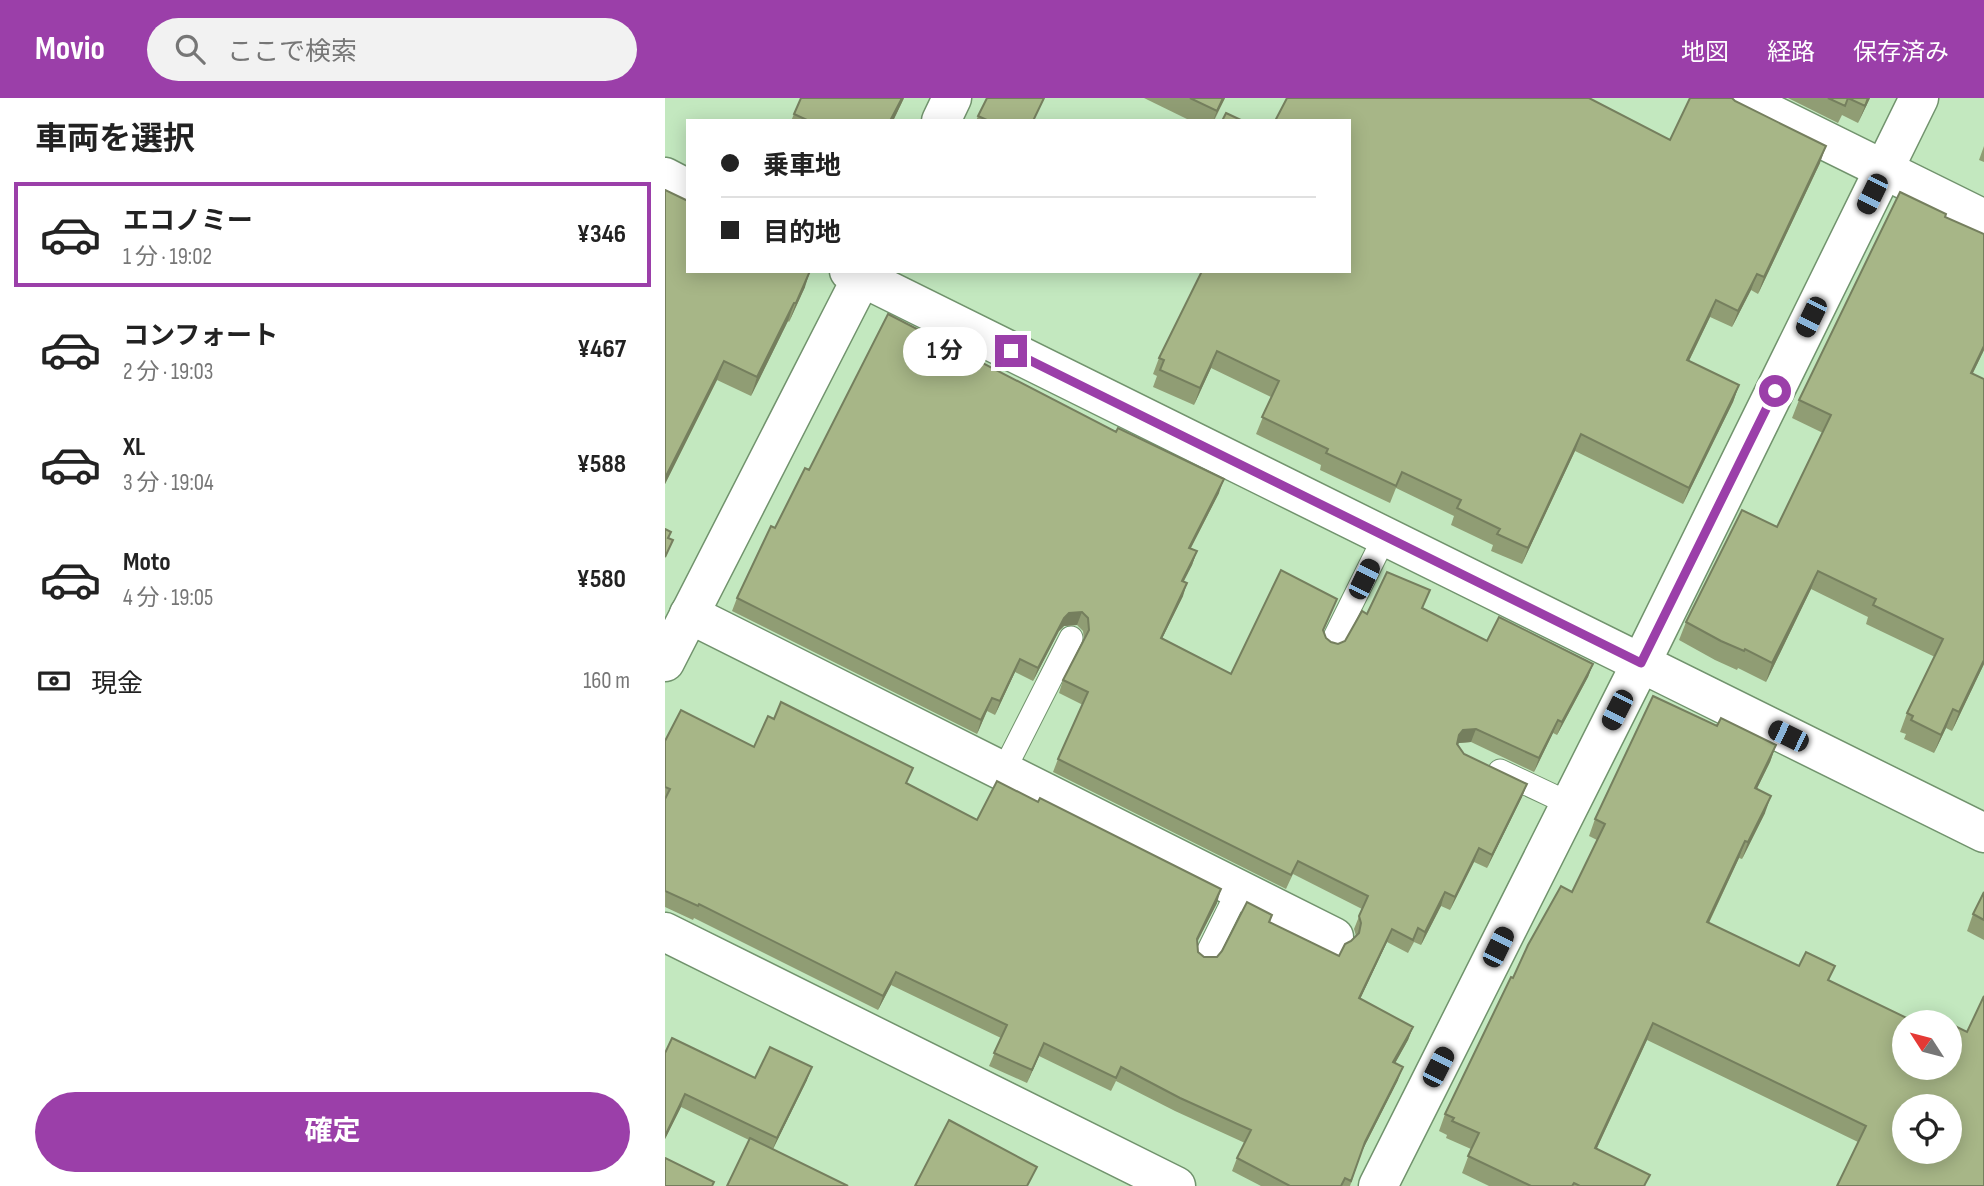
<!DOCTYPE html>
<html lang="ja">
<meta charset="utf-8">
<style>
:root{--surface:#fff;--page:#f2f2f2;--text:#222;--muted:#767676;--line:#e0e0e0;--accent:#9b3fa9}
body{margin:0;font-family:"Sofia Sans Condensed","Noto Sans JP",sans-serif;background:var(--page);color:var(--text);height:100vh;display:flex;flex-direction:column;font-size:26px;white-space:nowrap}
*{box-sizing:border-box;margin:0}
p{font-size:23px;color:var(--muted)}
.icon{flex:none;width:38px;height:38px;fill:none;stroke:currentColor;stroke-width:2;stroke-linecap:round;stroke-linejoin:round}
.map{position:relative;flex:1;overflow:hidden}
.drawer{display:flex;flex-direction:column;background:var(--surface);width:665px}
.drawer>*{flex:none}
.hud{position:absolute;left:21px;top:21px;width:665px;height:154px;border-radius:0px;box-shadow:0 4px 18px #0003;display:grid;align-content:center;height:154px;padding:0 35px;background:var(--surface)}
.needle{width:46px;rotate:306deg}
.controls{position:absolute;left:1227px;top:912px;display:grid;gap:14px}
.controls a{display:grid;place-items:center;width:70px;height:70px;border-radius:50%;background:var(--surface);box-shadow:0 4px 18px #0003;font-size:35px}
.end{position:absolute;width:32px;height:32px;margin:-16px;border:9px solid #9b3fa9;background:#fff;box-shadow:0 0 0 4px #fff}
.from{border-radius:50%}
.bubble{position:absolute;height:49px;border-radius:24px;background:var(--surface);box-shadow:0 4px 18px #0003;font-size:23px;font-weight:700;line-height:49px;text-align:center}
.car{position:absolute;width:21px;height:42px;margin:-21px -10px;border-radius:9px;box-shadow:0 0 5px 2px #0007;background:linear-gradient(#222 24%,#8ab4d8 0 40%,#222 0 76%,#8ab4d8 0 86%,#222 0)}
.hud b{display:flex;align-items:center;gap:24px;height:66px;font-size:26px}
.hud b+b{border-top:2px solid var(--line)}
.hud i{width:18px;height:18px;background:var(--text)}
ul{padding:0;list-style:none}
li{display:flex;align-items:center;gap:21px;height:105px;margin:0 14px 10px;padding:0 21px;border:4px solid transparent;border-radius:0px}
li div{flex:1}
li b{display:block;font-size:26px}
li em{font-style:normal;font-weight:700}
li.selected{border-color:var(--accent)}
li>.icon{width:63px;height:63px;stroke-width:1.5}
h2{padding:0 35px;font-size:32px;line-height:84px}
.pay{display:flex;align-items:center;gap:18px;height:77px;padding:0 35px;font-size:26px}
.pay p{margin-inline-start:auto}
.primary-button{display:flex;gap:14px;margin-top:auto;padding:14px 35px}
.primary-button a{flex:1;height:80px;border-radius:42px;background:var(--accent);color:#fff;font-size:28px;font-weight:700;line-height:80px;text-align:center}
header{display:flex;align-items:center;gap:42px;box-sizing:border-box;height:98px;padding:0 35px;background:var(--accent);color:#fff}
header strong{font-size:33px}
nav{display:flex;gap:38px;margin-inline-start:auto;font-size:24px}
.search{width:490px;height:63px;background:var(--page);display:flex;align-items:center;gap:18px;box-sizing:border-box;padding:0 24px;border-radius:38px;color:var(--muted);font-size:26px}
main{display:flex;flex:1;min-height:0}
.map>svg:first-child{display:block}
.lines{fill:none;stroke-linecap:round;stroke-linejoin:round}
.lane-casing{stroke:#71936d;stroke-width:25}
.street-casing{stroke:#71936d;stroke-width:41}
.secondary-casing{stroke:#71936d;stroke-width:41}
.lane{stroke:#fff;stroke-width:23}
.street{stroke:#fff;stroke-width:38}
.secondary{stroke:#fff;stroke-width:38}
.wall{fill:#909d74}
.shaded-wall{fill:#757f5e}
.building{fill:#a7b687;stroke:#757f5e;stroke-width:2;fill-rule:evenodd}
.route{stroke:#9b3fa9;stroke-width:9}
</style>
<header>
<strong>Movio</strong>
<div class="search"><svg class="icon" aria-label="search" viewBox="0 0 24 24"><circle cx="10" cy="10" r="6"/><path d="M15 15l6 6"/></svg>ここで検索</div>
<nav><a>地図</a><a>経路</a><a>保存済み</a></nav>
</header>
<main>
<section class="drawer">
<h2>車両を選択</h2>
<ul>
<li class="selected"><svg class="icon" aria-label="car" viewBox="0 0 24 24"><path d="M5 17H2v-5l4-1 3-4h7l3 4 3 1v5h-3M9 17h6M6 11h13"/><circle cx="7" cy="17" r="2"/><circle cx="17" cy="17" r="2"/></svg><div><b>エコノミー</b><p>1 分 · 19:02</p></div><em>¥346</em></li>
<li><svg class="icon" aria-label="car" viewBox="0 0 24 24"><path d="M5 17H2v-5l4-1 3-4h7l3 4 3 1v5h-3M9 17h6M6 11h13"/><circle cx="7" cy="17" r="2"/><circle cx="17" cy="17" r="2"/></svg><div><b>コンフォート</b><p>2 分 · 19:03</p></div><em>¥467</em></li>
<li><svg class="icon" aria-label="car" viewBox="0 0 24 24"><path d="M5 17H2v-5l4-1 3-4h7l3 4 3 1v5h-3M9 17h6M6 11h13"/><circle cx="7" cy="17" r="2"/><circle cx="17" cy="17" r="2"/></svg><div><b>XL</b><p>3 分 · 19:04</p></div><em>¥588</em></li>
<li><svg class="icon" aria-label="car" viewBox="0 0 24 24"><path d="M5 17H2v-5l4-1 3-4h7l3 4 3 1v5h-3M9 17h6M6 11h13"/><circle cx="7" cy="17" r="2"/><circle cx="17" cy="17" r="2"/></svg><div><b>Moto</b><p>4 分 · 19:05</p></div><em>¥580</em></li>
</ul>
<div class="pay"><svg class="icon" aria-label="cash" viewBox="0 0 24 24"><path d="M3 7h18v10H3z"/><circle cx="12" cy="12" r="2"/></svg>現金<p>160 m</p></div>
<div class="primary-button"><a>確定</a></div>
</section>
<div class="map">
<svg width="1319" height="1088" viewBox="0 0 1319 1088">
<rect width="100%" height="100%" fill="#c3e8bf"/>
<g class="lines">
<defs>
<g id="lane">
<polyline points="667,545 720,438"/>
<polyline points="835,673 905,706"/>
<polyline points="338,674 406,540"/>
<polyline points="540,860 574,791"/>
</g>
<g id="street">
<polyline points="24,516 669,839"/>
<polyline points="713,1088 976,565 1254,0"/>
</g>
<g id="secondary">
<polyline points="1074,0 1319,121"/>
<polyline points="276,23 287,0"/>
<polyline points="0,79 23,91"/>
<polyline points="184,173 1319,735"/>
<polyline points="0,564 200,173"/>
<polyline points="0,834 511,1088"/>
</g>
</defs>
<!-- lane casing -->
<use href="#lane" class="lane-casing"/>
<!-- street casing -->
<use href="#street" class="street-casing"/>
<!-- secondary casing -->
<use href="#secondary" class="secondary-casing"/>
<!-- lane -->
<use href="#lane" class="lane"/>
<!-- street -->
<use href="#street" class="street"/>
<!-- secondary -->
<use href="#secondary" class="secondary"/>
</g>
<!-- wall -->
<g class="wall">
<polygon points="239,0 228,23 126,23 129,16"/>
<polygon points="479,0 560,0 549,23 526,23"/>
<polygon points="1123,0 1205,0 1193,25 1177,17 1173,25"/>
<polygon points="313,18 369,23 311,23"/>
<polygon points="1005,42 1155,65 1093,196 1086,192 1067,229 1045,219 1024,263 1074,287 1068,304 1018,406 910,353 857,466 826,453 828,447 786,427 789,418 731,390 725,405 655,372 656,367 591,336 606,299 546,270 529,307 488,289 492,278 488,276 494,260"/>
<polygon points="1319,48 1319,64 1314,62"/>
<polygon points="0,92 23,173 140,189 124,224 123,223 86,298 52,282 0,386"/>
<polygon points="1280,119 1319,252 1308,275 1319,566 1287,633 1281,630 1269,655 1239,641 1241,636 1235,634 1242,615 1270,559 1201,526 1203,519 1146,491 1101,584 1073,570 1072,572 1050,562 1014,542 1021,524 1112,429 1158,335 1127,320 1134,302"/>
<polygon points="144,372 554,395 526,450 532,453 527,467 519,483 518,498 497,540 566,576 672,501 658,533 661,540 666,544 673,546 680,543 702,516 758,510 822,543 928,566 923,579 892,637 888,635 869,674 806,644 794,645 793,646 799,656 862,686 857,699 822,770 809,764 785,812 776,808 756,847 749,844 743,855 722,844 695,901 748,929 743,942 730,965 733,982 696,1055 685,1088 596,1088 567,1073 572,1060 580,1045 510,1013 451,983 446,993 374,958 362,985 324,968 336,940 226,887 213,912 29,820 28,822 0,809 0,643 89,649 242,685 312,722 552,805 532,844 533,854 539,859 552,859 607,817 605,824 674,858 691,838 689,831 697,811 628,776 621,791 388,674 393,661 418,607 394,595 398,582 419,542 418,533 412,527 399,528 394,533 368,583 350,574 330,617 322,613 312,636 67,513 72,500 110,430"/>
<polygon points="1052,628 1111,647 1105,664 1092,690 1100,715 1077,761 1074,760 1044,825 1164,883 1319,1088 1193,1044 982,942 932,1050 981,1088 824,1088 797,1075 806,1051 781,1040 782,1037 774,1033 780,1016 848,880 907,794 932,742 924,738 930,721"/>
<polygon points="1319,794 1319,842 1302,833 1308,816"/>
<polygon points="0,955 90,980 142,982 108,1051 84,1042 16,1009 0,1041"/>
</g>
<!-- shaded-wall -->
<g class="shaded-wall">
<polygon points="237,0 239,0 228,23 225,23"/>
<polygon points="558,0 560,0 548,23 552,13"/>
<polygon points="1203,0 1205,0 1193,25 1200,8"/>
<polygon points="1161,48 1155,65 1093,196 1099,179"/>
<polygon points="145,173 140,189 124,224 131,205"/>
<polygon points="1092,176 1086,192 1067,229 1073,213"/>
<polygon points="1051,202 1045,219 1016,279 1022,262"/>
<polygon points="129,205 123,223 86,298 92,279"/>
<polygon points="1319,248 1319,252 1299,293 1306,275"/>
<polygon points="552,253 546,270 529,307 535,290"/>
<polygon points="59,263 52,282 0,386 0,380"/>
<polygon points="1074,287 1068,304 1018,406 1024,390"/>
<polygon points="916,336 910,353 857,466 863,450"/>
<polygon points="559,381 554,395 519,463 524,450"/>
<polygon points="532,453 527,467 512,496 517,483"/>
<polygon points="1153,473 1146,491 1101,584 1107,565"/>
<polygon points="522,485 518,498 491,553 496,540"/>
<polygon points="417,514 412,527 399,528 394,533 368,583 373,570 399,520 404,515"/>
<polygon points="355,561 350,574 330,617 335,603"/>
<polygon points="1319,562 1319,566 1287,633 1294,614"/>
<polygon points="928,566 923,579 892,637 897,624"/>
<polygon points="327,600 322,613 312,636 316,622"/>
<polygon points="1288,611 1281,630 1269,655 1276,637"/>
<polygon points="893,622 888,635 869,674 874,660"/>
<polygon points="811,631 806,644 794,645 789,650 794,637 798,632"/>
<polygon points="1111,647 1105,664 1084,707 1090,690"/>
<polygon points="862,686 857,699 822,770 827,757"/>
<polygon points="1106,698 1100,715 1077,761 1083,744"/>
<polygon points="1080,743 1074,760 1036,841 1042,824"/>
<polygon points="814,750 809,764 785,812 790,799"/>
<polygon points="556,791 552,805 527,854 532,841"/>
<polygon points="780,794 776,808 756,847 760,834"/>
<polygon points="727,831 722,844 689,914 694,900"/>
<polygon points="231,874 226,887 213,912 218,898"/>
<polygon points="988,925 982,942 924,1067 930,1050"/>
<polygon points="748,929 743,942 723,978 728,964"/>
<polygon points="379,945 374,958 362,985 367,972"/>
<polygon points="147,969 142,982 107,1053 112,1040"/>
<polygon points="738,969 733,982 695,1057 700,1044"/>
<polygon points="20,996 16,1009 0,1041 0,1038"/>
</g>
<!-- building -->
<g class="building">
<polygon points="136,0 237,0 225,23 144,23 129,16"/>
<polygon points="322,0 379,0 368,23 324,23 313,18"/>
<polygon points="525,0 558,0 552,13"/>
<polygon points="622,0 924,0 1005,42 1025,0 1067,0 1070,3 1161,48 1099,179 1092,176 1073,213 1051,202 1022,262 1074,287 1024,390 916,336 863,450 832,436 835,431 792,410 796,402 737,374 731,388 661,355 663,351 597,319 614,283 552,253 535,290 495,272 499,262 494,260 537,173 684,173 684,23 610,23"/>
<polygon points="1163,0 1203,0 1200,8 1183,0 1180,8"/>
<polygon points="561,15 578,23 557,23"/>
<polygon points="0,92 23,103 23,173 145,173 131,205 129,205 92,279 59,263 0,380"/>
<polygon points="1235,94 1281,116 1280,119 1319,136 1319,248 1306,275 1319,281 1319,562 1294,614 1288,611 1276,637 1246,622 1248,618 1242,615 1278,541 1208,507 1211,501 1153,473 1107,565 1080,551 1079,553 1056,543 1021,524 1077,412 1112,429 1166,317 1134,302"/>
<polygon points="223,216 451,334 453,330 559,381 524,450 532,453 517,483 522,485 496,540 566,576 616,472 672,501 658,532 661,540 666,544 673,546 680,543 697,513 702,516 722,474 765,492 757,510 822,543 834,519 928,566 897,624 893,622 874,660 811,631 798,632 794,637 792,646 799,656 862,686 827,757 814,750 790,799 780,794 760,834 753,830 748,842 727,831 694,900 748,929 728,964 738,969 700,1044 686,1083 680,1080 676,1088 625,1088 572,1060 586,1032 515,1000 456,969 451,980 379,945 367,972 329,955 342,927 231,874 218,898 34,806 33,808 0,793 0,701 5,691 0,689 0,643 16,612 89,649 103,618 109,621 116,604 248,670 241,685 312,722 332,683 373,704 375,700 556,791 532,841 533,854 539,859 552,859 557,853 582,804 607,817 604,824 674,858 680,846 686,843 694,835 696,825 694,818 703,798 633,763 626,777 393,661 423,594 398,582 424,532 423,520 417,514 404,515 399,520 373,570 355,561 335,603 327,600 316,622 72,500 106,428 110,430 140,370 144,372"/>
<polygon points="0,431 6,434 3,440 8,442 0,459"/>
<path d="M988 598 1052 628 1056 620 1111 647 1090 690 1106 698 1083 744 1080 743 1042 824 1134 868 1141 854 1170 868 1163 882 1250 924H1239V970H1284V925L1302 934 1319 898V1088H1172L1201 1028 988 925 930 1050 985 1077 979 1088H915L909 1085 907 1088H866L803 1058 814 1035 787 1023 789 1020 780 1016 846 879 848 880 863 847 896 788 907 794 940 726 930 721ZM1239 1008H1284V1054H1239Z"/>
<polygon points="1319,794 1319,822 1308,816"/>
<polygon points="1263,914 1282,924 1258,924"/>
<polygon points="7,940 90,980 105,949 147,969 112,1040 20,996 0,1038 0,955"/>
<polygon points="284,1022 372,1069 362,1088 250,1088"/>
<polygon points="85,1040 183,1088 62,1088"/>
<polygon points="0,1060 49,1084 47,1088 0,1088"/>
</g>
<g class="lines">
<!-- route -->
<polyline class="route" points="346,253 976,565 1110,293"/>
</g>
</svg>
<div class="controls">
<a><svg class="needle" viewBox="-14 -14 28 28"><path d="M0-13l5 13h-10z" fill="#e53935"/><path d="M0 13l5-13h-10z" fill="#767676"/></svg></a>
<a><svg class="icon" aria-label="locate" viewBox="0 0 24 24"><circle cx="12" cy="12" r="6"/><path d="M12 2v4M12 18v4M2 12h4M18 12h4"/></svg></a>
</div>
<i class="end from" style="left:1110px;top:293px"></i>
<i class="end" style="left:346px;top:253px"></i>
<div class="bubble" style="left:238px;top:229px;width:84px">1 分</div>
<i class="car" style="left:1207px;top:96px;rotate:206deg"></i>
<i class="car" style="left:1146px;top:219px;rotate:206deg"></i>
<i class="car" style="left:699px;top:481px;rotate:26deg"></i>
<i class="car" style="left:952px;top:612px;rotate:207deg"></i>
<i class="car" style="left:1123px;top:638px;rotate:296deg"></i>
<i class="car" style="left:833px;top:849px;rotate:26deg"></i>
<i class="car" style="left:773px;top:969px;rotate:27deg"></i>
<div class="hud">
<b><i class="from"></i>乗車地</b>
<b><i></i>目的地</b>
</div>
</div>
</main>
